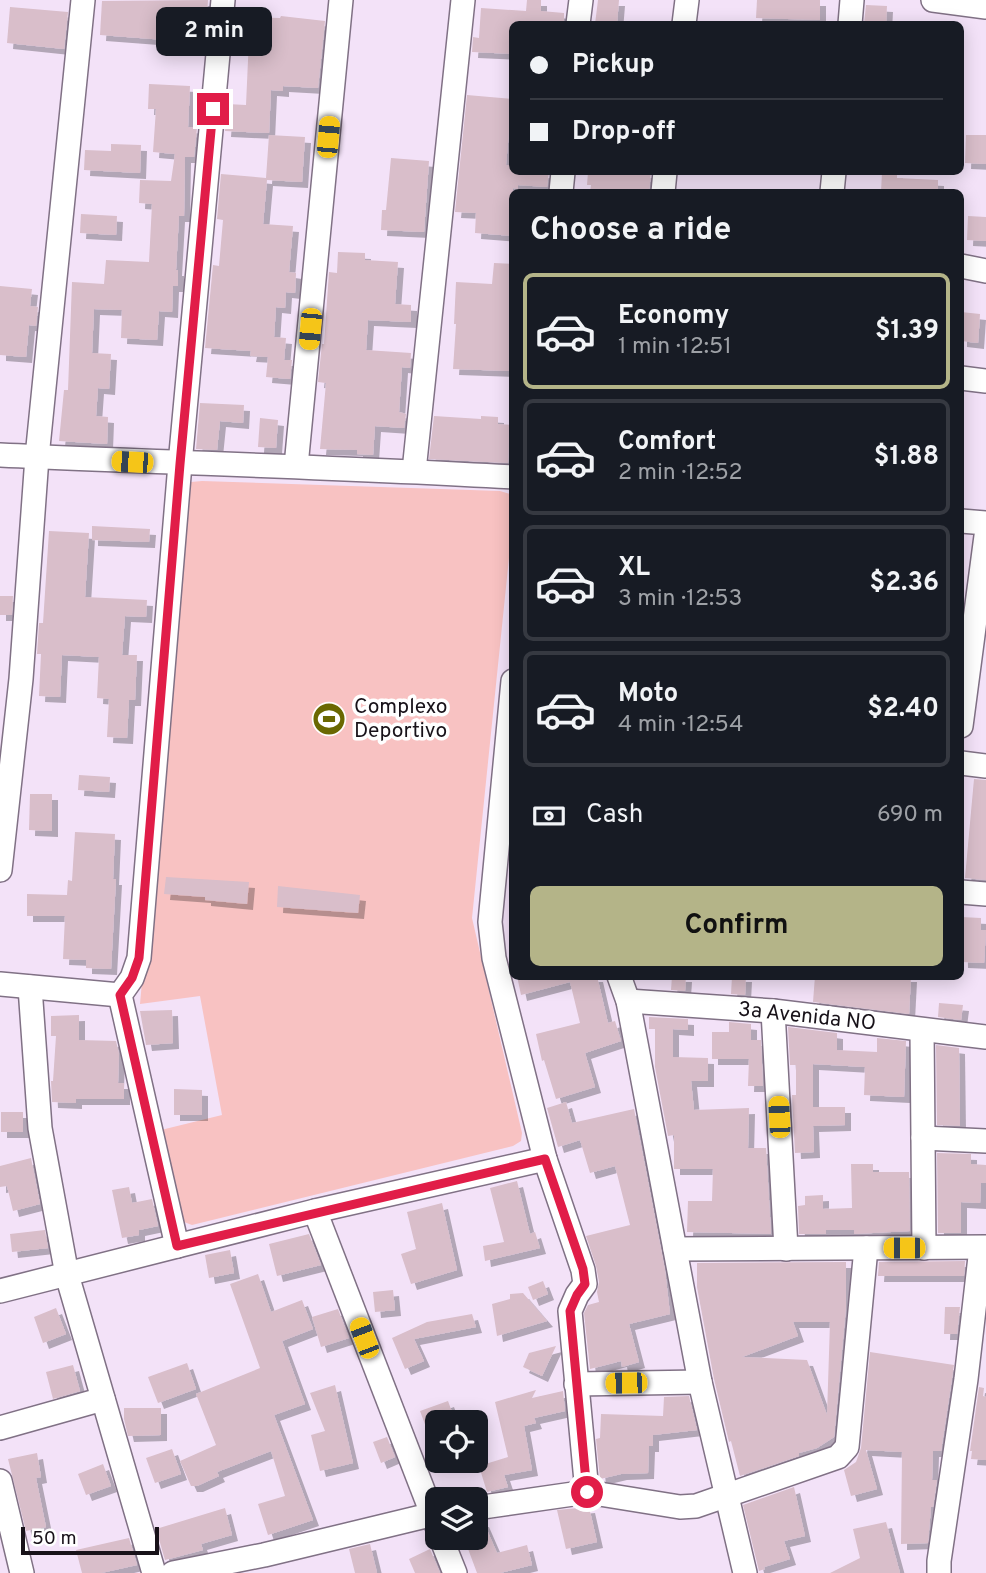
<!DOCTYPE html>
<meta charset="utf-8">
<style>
:root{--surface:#171b24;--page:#242831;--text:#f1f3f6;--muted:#9ea1a6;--line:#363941;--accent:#b4b488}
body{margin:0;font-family:Overpass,sans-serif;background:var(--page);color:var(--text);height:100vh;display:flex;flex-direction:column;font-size:26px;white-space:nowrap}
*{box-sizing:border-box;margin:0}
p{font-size:23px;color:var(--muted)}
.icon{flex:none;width:38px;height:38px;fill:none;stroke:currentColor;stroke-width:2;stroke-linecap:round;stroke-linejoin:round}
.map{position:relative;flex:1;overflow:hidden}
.panel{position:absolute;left:509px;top:189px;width:455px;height:791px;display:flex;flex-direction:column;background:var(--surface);border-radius:10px;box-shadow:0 4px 18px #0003}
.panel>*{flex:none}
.top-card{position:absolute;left:509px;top:21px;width:455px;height:154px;border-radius:10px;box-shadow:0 4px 18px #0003;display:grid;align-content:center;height:154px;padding:0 21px;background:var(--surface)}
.buttons{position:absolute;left:425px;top:1410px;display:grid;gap:14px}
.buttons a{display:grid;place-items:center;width:63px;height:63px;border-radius:10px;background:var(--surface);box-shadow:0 4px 18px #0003;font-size:35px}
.scale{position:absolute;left:21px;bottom:18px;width:138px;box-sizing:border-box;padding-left:7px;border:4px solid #181219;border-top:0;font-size:19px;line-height:24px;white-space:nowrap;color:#181219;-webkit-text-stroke:5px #fff;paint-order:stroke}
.end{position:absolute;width:32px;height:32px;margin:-16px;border:9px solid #e11d48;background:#fff;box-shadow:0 0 0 4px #fff}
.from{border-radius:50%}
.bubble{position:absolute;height:49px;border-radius:10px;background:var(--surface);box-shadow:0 4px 18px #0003;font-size:23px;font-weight:700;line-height:49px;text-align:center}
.car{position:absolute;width:21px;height:42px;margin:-21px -10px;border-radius:9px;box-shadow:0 0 5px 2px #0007;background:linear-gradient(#f5c518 24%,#345 0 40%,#f5c518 0 76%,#345 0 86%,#f5c518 0)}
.top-card b{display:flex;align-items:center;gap:24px;height:66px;font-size:26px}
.top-card b+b{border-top:2px solid var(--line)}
.top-card i{width:18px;height:18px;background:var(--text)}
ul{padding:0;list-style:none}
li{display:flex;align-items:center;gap:21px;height:116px;margin:0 14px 10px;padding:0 7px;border:4px solid var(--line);border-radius:10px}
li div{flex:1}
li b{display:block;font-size:26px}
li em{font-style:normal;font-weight:700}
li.current{border-color:var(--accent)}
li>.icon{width:63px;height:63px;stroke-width:1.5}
h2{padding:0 21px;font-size:32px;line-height:84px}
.pay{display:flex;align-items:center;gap:18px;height:77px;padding:0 21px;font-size:26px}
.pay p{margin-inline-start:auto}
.button{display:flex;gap:14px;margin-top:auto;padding:14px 21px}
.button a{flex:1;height:80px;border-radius:10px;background:var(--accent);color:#111;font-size:28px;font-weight:700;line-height:80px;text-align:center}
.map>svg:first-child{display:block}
.green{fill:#f8c2c2}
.building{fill:#d9beca;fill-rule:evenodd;filter:url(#shadow)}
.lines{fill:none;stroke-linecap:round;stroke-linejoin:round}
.street-casing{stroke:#807185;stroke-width:26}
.street{stroke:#fff;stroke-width:23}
.route{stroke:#e11d48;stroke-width:9}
.labels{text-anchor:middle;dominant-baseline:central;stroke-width:7;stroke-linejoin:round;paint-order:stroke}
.poi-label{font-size:21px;fill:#181219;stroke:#fff;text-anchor:start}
.street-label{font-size:21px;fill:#181219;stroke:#fff}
</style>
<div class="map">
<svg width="986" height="1573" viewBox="0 0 986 1573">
<defs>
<filter id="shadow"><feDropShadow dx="6" dy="6" stdDeviation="0" flood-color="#0004"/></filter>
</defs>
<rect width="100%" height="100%" fill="#f3e2f8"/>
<!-- green -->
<polygon class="green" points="202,481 500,491 510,494 513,501 513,519 472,918 522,1133 521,1141 513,1146 192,1225 184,1222 181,1214 161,1130 222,1115 200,996 140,1004 186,490 191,482"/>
<!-- building -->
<g class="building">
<polygon points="208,0 205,43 100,35 102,1"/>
<polygon points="527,0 541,0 541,11 564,13 564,24 513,24 513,54 472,52 473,37 479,38 481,8 526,11"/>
<polygon points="598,0 619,0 617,24 595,24"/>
<polygon points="757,0 820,0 820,20 756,18"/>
<polygon points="866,5 887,6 886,24 864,24"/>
<polygon points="10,7 68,12 64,49 7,43"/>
<polygon points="281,16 325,21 318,88 283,86 283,91 271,90 269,133 225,131 227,104 246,105 249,38 239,37 240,17 280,18"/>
<polygon points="149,84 190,86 188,127 197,128 194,157 185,157 184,216 179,216 176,270 178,270 178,286 173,286 172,312 159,311 157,340 121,338 122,310 94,309 92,353 111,354 109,389 98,388 96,416 108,417 107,444 59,441 64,390 68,390 72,282 104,284 106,260 149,262 152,204 139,203 140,180 171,181 175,154 153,152 156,109 148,109"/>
<polygon points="467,95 512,99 506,165 513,165 513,172 549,172 547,187 518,185 518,189 513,188 513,236 475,233 476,213 455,212"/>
<polygon points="269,135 305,137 302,182 267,180 263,224 293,226 289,272 296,273 295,293 286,292 285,308 276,307 274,337 286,338 284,360 292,360 290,379 266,377 268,357 250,356 251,351 205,348 213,265 219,266 223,220 217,219 221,174 266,178"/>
<polygon points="966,135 986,135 986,164 965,163"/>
<polygon points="111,144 141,145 140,173 84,170 85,150 111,151"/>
<polygon points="391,158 429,161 424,232 381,230 382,210 386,210"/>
<polygon points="588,172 651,172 649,192 612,190 612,192 590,192 591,185 587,185"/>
<polygon points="882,172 897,172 897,178 938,180 938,192 881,192"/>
<polygon points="81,214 117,216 116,235 80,233"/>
<polygon points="968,216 986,217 986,241 967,240"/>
<polygon points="338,252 365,253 365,260 398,262 395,304 411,305 411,322 368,320 366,350 411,353 410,368 402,367 399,412 406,414 404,428 375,426 373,455 357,454 357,450 320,449 326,383 318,382 322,344 324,344 329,272 337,273"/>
<polygon points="494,263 513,264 513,371 453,369 456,324 454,324 456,282 492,284"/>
<polygon points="0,286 32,289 30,306 38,307 36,326 29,325 26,357 0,355"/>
<polygon points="961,312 980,314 978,343 961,341"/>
<polygon points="200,403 244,405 243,423 220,421 217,450 196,449"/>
<polygon points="434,416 481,419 481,416 498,417 498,424 513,425 513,443 509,443 508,463 429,459"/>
<polygon points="260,418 278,420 276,448 258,447"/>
<polygon points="92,526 150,529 149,542 92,540"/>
<polygon points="49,531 89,533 85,597 147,600 146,617 125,616 122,655 137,655 135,700 129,700 127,738 107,737 109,699 97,698 99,657 62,655 60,697 39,696 41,654 37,654 39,623 43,623"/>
<polygon points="0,596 13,596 12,615 0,615"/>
<polygon points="79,775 110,777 109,792 78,790"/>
<polygon points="974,779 986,780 986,880 965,878"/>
<polygon points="30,794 52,794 52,831 29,830"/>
<polygon points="75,832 115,834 113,879 116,879 111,969 86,968 86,960 63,959 65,916 27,916 27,894 67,895 68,880 72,881"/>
<polygon points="166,877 249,882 247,904 205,900 205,897 164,894"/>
<polygon points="278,886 360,895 358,913 277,907"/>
<polygon points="961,917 981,918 981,930 986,930 984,963 962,962"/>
<polygon points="517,976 597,976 608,1023 615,1021 621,1041 585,1053 595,1087 556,1099 544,1060 542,1061 536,1034 580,1023 570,982 521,995"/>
<polygon points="672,976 686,976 685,991 671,990"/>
<polygon points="732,976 746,976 745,995 731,994"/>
<polygon points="815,976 911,976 909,1014 813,1002"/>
<polygon points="939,1003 963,1005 961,1020 938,1017"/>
<polygon points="172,1010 173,1043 146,1045 140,1011"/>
<polygon points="79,1015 79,1040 116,1041 119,1054 118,1083 124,1083 124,1099 76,1099 76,1103 52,1102 51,1081 53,1081 56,1036 51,1036 51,1016"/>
<polygon points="649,1017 688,1019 688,1030 673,1029 673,1057 708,1058 708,1081 691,1081 694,1110 749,1108 748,1148 766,1148 771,1234 687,1232 688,1201 712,1201 713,1169 674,1169 674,1135 668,1136 655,1067 655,1029 649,1029"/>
<polygon points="729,1022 751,1024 751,1040 761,1040 763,1086 748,1086 749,1059 712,1059 712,1032 729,1032"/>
<polygon points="788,1027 837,1033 837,1050 877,1052 877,1038 906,1041 904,1097 864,1095 865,1067 813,1064 813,1107 845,1107 845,1125 813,1126 814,1152 795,1153 792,1095 796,1095 796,1065 790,1065"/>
<polygon points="936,1045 959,1048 960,1126 937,1125"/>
<polygon points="174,1089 202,1090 202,1115 174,1115"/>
<polygon points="566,1102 572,1123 634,1109 665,1270 670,1314 629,1324 639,1362 622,1367 621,1361 590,1369 584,1313 588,1305 599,1302 597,1292 599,1282 596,1266 586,1236 630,1225 615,1166 590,1173 580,1140 558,1147 547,1108"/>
<rect x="1" y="1112" width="22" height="20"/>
<polygon points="937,1153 971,1154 971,1164 986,1165 986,1183 981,1183 980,1203 961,1202 961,1233 938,1233"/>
<polygon points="31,1158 40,1204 13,1211 7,1186 0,1187 0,1166"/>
<polygon points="851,1164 873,1164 873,1172 909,1172 910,1231 854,1234 854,1230 826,1230 826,1234 799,1234 798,1206 805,1205 805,1196 823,1195 823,1209 852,1208"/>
<polygon points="517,1181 530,1234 535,1232 540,1248 485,1261 483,1246 504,1242 490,1188"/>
<polygon points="129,1187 132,1203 152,1199 158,1226 139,1230 139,1235 122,1238 112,1190"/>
<polygon points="442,1203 457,1270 411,1284 401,1254 416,1249 407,1212"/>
<polygon points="45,1230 48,1248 12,1252 10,1234"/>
<polygon points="309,1234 321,1265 277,1276 269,1244"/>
<polygon points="230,1250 234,1273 209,1278 205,1255"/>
<polygon points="965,1261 964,1276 878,1276 879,1262"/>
<path d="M846 1262V1307L834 1437 817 1448 799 1453V1456L740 1476 731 1441 729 1442 714 1379 697 1287V1263ZM793 1322H830L827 1415 807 1360 742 1357 798 1336Z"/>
<polygon points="258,1274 271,1312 302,1300 313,1329 282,1341 305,1404 274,1415 313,1520 268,1535 258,1504 285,1496 271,1451 217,1472 219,1476 197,1486 191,1486 180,1461 216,1445 196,1394 260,1368 230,1284"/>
<polygon points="543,1281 548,1294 533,1300 528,1287"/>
<polygon points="393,1290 395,1310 375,1312 373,1292"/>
<polygon points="523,1293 547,1321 497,1336 492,1304 510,1299 510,1294"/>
<polygon points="945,1307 960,1307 957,1334 944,1334"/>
<polygon points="56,1308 66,1334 43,1343 34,1317"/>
<polygon points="338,1309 349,1338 321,1347 312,1317"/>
<polygon points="472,1314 476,1327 414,1339 424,1361 405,1369 392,1338 427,1322"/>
<polygon points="556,1346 542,1376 523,1367 529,1353"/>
<polygon points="870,1352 954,1365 941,1451 933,1451 932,1480 937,1480 933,1507 931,1507 928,1543 901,1544 902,1452 866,1450 877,1489 851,1496 844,1470 856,1462 861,1448"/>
<polygon points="187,1363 196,1389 158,1403 148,1377"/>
<polygon points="73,1365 80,1391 53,1399 46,1372"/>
<polygon points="335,1385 353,1463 320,1471 311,1435 325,1431 310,1393"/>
<polygon points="979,1387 984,1388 983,1396 986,1397 986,1460 971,1459 972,1451 970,1451"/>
<polygon points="536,1390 532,1398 563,1391 565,1411 534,1418 536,1423 524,1426 532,1470 504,1475 508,1487 487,1492 479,1466 508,1457 495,1402"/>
<polygon points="689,1396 697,1430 653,1435 653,1446 649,1446 648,1473 621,1474 600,1479 596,1439 600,1438 601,1414 663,1416 664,1397"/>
<polygon points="448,1401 456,1423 438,1423 436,1454 420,1411"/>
<polygon points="124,1408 161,1408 161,1435 128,1436 124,1419"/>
<polygon points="387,1437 395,1457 381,1463 373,1442"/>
<polygon points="172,1449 181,1474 155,1483 146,1458"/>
<polygon points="37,1453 41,1477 36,1478 46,1527 26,1531 8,1459"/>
<polygon points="103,1464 111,1486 86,1495 78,1474"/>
<polygon points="794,1487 805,1536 784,1541 790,1559 764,1567 765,1569 759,1571 743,1505"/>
<polygon points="589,1507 597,1542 566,1549 557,1510"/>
<polygon points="225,1508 232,1535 201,1544 203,1550 165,1560 156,1529"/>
<polygon points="483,1521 497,1553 527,1545 532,1565 500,1573 477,1573 464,1538 476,1538 476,1522"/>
<polygon points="886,1522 900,1573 830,1573 860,1558 853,1529"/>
<polygon points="129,1538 137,1565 101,1573 82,1573 76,1550"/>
<polygon points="370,1544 377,1573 355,1573 349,1549"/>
<polygon points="430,1549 440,1573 415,1573 409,1559"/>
</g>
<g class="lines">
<defs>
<g id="street">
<polyline points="933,0 986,7"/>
<polyline points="578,24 581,0"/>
<polyline points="684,24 687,0"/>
<polyline points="850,24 852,0"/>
<polyline points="561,192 563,172"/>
<polyline points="663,192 665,172"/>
<polyline points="832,192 834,172"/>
<polyline points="961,266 986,271"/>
<polyline points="961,378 986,381"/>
<path d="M0 455C171 463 342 467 513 477"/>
<polyline points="296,466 341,0"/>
<polyline points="414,471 463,0"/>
<polyline points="961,521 986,523"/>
<polyline points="513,681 490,922 494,958 545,1159 583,1270 585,1284 577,1295 570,1311 587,1492"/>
<polyline points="961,726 986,536"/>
<polyline points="961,763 986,766"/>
<polyline points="0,870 21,679 37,457 83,0"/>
<polyline points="961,892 986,894"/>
<polyline points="619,976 628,1001 700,1382 745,1573"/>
<polyline points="0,984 120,995"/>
<polyline points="30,987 40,1128 67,1275 154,1573"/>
<polyline points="628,1001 773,1011 986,1037"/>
<polyline points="773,1011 786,1249"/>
<polyline points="922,1030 924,1248"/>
<polyline points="923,1138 986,1141"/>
<polyline points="315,1211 438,1529"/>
<polyline points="177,1246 120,995 132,978 139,958 180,464 223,0"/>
<polyline points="675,1249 986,1247"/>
<polyline points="0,1291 315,1211 545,1159"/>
<polyline points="576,1384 700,1382"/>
<polyline points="0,1428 103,1399"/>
<polyline points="0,1481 22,1573"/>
<polyline points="476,1508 587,1492 680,1507 696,1506 838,1457 847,1447 866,1248"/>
<polyline points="441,1538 455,1573"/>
<polyline points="173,1573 264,1555 438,1513"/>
<polyline points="939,1573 939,1561 966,1379 981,1248"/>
</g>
</defs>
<!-- street casing -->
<use href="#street" class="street-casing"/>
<!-- street -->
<use href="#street" class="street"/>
</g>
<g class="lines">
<!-- route -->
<polyline class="route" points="213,109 180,464 139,958 132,978 120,995 177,1246 545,1159 583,1269 585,1284 577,1295 570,1311 587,1492"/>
</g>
<!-- icons -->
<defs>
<symbol id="stadium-disc" viewBox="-11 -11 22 22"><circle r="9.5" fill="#6a6801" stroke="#fff"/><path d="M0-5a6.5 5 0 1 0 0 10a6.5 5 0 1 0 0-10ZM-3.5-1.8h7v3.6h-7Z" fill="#fff"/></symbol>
</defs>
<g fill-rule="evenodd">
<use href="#stadium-disc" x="310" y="700" width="38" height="38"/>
</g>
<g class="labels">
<!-- poi labels -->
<g class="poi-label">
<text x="354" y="707">Complexo<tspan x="354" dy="24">Deportivo</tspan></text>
</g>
<!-- street labels -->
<g class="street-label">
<text transform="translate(807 1017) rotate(6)">3a Avenida NO</text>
</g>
</g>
</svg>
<div class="buttons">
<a><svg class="icon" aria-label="locate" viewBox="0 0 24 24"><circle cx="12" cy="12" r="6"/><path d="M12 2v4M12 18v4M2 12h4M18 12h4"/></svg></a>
<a><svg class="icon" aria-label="layers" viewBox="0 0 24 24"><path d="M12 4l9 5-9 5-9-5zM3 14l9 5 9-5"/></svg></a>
</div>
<div class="scale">50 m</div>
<i class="end from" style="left:587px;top:1492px"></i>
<i class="end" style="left:213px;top:109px"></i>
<div class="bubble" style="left:156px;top:7px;width:116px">2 min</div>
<i class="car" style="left:328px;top:137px;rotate:5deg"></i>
<i class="car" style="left:310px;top:329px;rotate:185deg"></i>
<i class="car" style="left:132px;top:462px;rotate:273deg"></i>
<i class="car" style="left:779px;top:1117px;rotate:357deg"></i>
<i class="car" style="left:904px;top:1248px;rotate:270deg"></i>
<i class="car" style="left:364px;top:1338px;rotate:339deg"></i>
<i class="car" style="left:626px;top:1383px;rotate:269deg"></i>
<div class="top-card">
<b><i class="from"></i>Pickup</b>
<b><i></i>Drop-off</b>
</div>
<section class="panel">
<h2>Choose a ride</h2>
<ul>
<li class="current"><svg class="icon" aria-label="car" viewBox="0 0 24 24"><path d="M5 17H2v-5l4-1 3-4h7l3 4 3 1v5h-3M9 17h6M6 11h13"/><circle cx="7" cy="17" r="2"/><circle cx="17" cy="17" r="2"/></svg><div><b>Economy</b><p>1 min · 12:51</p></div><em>$1.39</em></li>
<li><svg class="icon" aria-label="car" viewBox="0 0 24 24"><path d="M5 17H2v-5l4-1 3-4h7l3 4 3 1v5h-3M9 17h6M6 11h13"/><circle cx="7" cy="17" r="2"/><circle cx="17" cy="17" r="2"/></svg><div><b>Comfort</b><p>2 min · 12:52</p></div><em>$1.88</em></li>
<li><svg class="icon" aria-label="car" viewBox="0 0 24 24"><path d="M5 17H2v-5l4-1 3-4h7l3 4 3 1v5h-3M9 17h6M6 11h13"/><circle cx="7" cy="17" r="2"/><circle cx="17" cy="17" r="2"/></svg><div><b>XL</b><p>3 min · 12:53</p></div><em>$2.36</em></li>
<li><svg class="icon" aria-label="car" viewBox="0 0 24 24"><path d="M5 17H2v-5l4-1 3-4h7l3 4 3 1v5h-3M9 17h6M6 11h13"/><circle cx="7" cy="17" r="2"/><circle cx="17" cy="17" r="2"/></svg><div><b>Moto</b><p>4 min · 12:54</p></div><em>$2.40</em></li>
</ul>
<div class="pay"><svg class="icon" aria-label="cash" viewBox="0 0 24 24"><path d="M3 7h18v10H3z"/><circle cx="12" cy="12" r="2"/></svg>Cash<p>690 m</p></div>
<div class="button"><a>Confirm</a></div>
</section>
</div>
